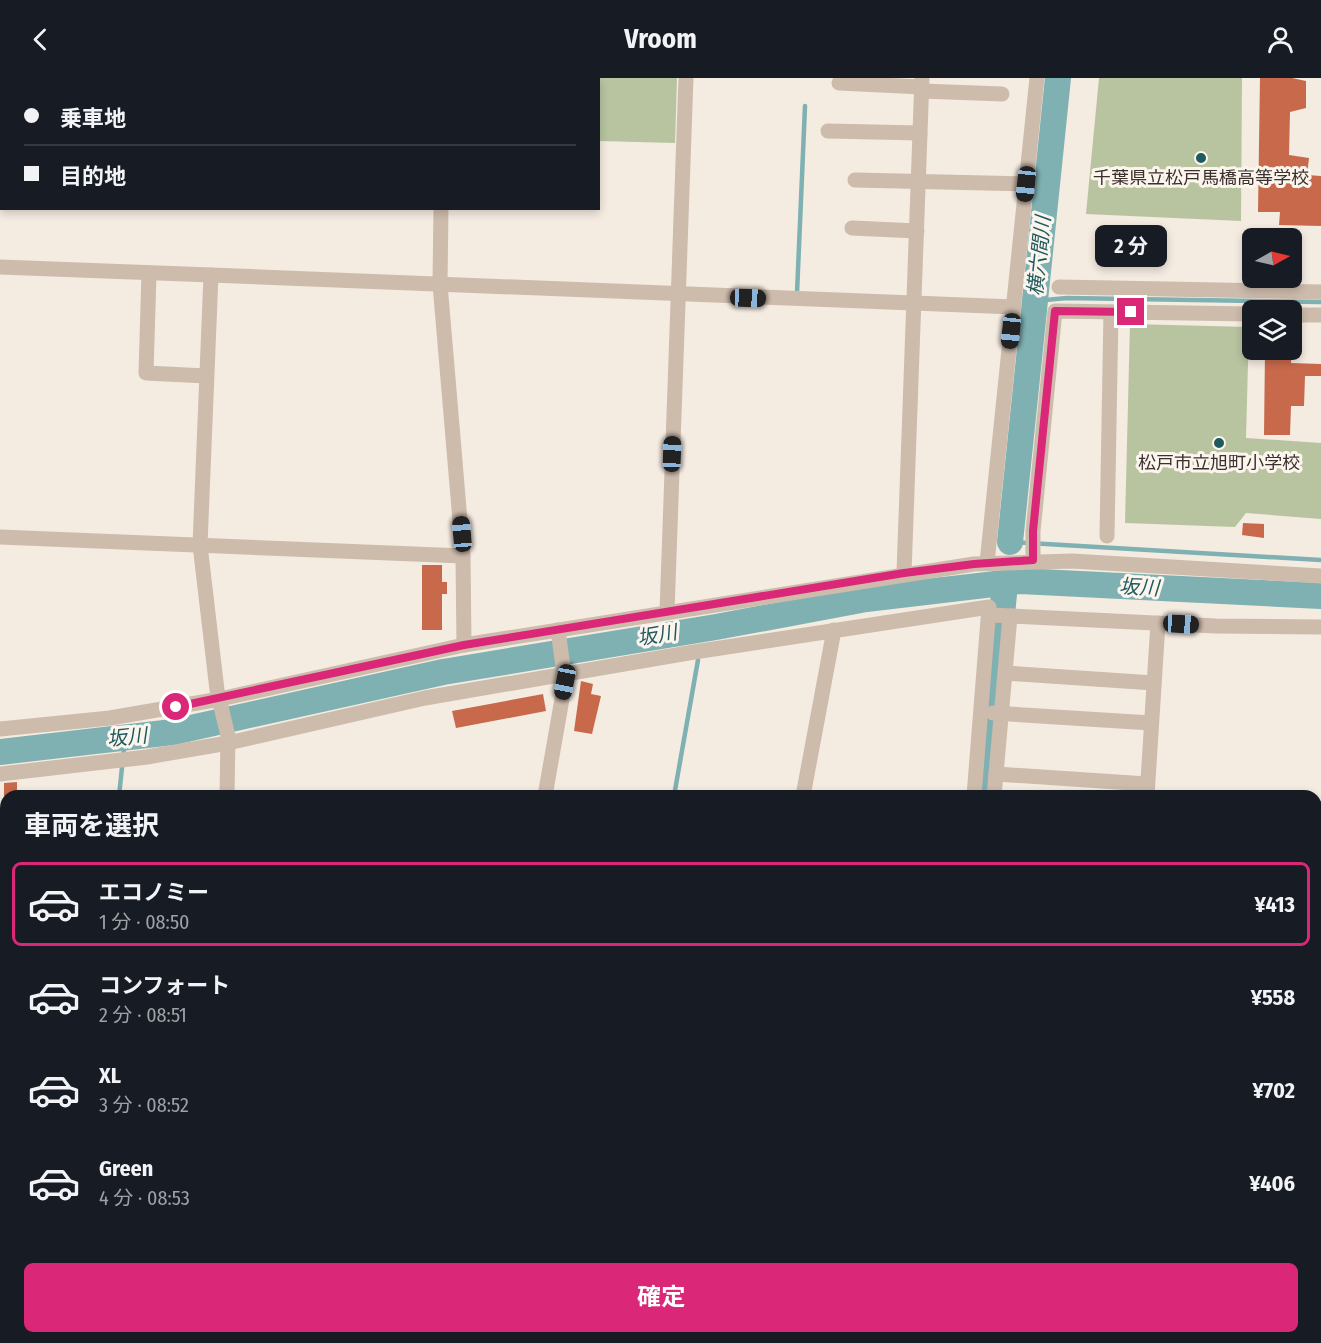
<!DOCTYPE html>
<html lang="ja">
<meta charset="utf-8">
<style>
:root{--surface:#171b24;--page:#20242c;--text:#f1f3f6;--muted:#9ea1a6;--line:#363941;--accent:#db2777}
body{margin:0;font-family:"Fira Sans Condensed","Noto Sans JP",sans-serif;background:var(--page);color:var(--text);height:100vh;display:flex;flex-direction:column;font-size:22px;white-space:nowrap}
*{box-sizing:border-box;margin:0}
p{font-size:20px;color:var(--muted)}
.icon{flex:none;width:33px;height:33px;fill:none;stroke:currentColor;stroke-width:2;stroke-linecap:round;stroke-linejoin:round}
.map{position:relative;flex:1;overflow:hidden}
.drawer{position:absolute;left:0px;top:712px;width:1322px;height:554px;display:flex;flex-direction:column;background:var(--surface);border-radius:18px 18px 0 0;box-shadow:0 3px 9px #0003}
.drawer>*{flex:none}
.top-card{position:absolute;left:0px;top:0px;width:600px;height:132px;box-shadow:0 3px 9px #0003;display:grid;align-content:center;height:132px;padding:0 24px;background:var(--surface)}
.needle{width:39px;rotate:82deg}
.tools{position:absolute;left:1242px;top:150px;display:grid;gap:12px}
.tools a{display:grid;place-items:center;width:60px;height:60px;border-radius:9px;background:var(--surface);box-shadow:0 3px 9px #0003;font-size:30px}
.end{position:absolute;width:27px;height:27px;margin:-14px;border:8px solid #db2777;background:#fff;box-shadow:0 0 0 3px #fff}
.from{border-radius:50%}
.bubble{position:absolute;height:42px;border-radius:9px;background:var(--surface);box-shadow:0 3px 9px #0003;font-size:20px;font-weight:700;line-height:42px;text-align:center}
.car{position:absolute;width:18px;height:36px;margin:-18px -9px;border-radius:8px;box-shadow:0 0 4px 2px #0007;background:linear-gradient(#222 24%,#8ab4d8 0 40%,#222 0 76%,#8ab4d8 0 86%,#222 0)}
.top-card b{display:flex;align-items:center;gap:21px;height:57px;font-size:22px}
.top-card b+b{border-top:2px solid var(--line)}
.top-card i{width:15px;height:15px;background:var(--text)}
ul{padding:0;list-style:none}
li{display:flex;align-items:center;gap:18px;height:84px;margin:0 12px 9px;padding:0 12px;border:3px solid transparent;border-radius:9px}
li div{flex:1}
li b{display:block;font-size:22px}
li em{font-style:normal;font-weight:700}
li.current{border-color:var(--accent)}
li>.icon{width:54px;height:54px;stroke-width:1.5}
h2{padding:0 24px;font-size:27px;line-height:72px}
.cta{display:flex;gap:12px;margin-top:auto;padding:12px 24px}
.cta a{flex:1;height:69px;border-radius:9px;background:var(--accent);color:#fff;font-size:24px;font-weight:700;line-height:69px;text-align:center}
header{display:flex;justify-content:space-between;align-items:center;height:78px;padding:0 24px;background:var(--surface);font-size:27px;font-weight:700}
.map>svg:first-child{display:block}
.green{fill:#b8c4a0}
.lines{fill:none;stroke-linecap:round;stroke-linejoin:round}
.stream{stroke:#7fb0b2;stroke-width:4.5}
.river{stroke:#7fb0b2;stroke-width:26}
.building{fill:#c8694b}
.minor{stroke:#cdbbac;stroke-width:15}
.route{stroke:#db2777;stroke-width:8}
.poi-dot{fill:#1f5a5e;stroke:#fbf5ee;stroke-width:2}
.labels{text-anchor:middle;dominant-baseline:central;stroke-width:6;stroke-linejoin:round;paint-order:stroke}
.poi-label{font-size:18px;fill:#3b302b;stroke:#fbf5ee}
.water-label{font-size:20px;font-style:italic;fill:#1f5a5e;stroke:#fbf5ee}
</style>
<header><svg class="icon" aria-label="back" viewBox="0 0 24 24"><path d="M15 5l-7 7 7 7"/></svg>Vroom<svg class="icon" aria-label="person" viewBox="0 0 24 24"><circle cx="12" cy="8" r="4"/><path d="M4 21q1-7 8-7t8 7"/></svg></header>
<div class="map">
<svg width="1321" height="1265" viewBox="0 0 1321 1265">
<rect width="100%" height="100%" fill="#f4ebe1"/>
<!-- green -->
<g class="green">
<polygon points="574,0 677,0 675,65 599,63 598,2"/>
<polygon points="1099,0 1242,0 1241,143 1086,136"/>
<polygon points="1130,246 1249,249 1246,360 1321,365 1321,441 1246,435 1235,449 1125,445"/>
</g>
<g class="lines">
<!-- stream -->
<g class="stream">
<polyline points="797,215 805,28"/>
<polyline points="1035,223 1067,220 1321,224"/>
<polyline points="1010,464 1321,482"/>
<polyline points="119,718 125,661"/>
<polyline points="674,718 698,582"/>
<polyline points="576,1265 577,1260"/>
</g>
<!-- river -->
<g class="river">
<polyline points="1010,464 1058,0"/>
<polyline points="0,674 173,654 443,594 716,549 866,521 1020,503 1321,518"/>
<polyline points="985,718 1005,505"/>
<polyline points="956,1260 959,1263 979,1265"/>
</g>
</g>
<!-- building -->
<g class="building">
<polygon points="1260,0 1292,0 1306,3 1306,30 1290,34 1289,77 1309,80 1307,97 1321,98 1321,148 1279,147 1280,134 1258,134"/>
<polygon points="1265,272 1292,272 1291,285 1321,286 1321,298 1305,298 1304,328 1291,328 1290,357 1264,357"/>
<polygon points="1243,445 1264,446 1264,460 1242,457"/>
<polygon points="422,487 442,487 442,504 447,504 447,516 442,516 442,552 422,552"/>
<polygon points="581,603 593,606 591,616 601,618 592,656 574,653"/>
<polygon points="543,616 546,633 456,650 452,633"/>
<polygon points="17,704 17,718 4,718 4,705"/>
</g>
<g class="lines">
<!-- minor -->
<g class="minor">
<polyline points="446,2 446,0"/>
<polyline points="839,5 922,9"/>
<polyline points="922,13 1002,16"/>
<polyline points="828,53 920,55"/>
<polyline points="855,102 1026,106"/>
<polyline points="441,130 440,206 463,478 464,567"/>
<polyline points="852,150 917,153"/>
<polyline points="0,189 211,197 200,467 217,612 228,658 227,718"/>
<polyline points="149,195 146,295 206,298"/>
<polyline points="211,197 1014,229"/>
<polyline points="1059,209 1321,214"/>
<polyline points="1292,237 1321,237"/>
<polyline points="1107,458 1111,234"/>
<polyline points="0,459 463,478"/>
<polyline points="1033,482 1033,453 1055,233 1252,236"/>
<polyline points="987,485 1037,0"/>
<polyline points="904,495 922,0"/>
<polyline points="667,534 686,0"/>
<polyline points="990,537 1216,548 1321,549"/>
<polyline points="1005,595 1154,605"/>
<polyline points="993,635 1151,645"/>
<polyline points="0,651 110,640 220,621 464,567 974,486 1072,483 1321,498"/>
<polyline points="0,696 147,679 228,665 425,620 694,574 989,529 974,718"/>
<polyline points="996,696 1147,706"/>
<polyline points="545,718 565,604 558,552"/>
<polyline points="803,718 834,552"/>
<polyline points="994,718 1010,538"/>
<polyline points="1147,718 1158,545"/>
<polyline points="1316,864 1321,776"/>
<polyline points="1316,882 1321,882"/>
<polyline points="0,1014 6,1015"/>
<polyline points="1316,1041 1320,973"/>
<polyline points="0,1259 28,1264"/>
<polyline points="1137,1260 1203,1265"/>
<polyline points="178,1265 179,1260"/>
<polyline points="446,1265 447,1260"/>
<polyline points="705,1265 706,1260"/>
<polyline points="922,1265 923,1260"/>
<polyline points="1115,1265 1115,1260"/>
<polyline points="1303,1265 1303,1260"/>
</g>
</g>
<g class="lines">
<!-- route -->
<polyline class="route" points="176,629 464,567 904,495 974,486 1033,482 1033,453 1055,233 1131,234"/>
</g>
<!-- markers -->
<g class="poi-dot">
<circle cx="1201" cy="80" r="6"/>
<circle cx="1219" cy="365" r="6"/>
</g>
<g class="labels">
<!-- poi labels -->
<g class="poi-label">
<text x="1201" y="100">千葉県立松戸馬橋高等学校</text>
<text x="1219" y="385">松戸市立旭町小学校</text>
</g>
<!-- water labels -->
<g class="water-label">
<text transform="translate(1039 178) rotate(-84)">横六間川</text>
<text transform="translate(1139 509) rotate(3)">坂川</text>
<text transform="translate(657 557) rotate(-10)">坂川</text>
<text transform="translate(127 659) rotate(-6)">坂川</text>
</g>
</g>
</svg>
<div class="tools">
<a><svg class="needle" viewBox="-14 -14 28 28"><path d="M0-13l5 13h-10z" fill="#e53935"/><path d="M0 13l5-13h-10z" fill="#9ea1a6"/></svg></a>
<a><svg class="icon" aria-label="layers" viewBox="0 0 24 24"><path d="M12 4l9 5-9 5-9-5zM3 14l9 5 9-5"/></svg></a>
</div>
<i class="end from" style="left:176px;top:629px"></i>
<i class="end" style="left:1131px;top:234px"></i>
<div class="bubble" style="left:1095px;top:147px;width:72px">2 分</div>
<i class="car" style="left:1026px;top:106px;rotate:186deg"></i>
<i class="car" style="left:748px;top:220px;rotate:92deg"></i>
<i class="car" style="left:1011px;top:253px;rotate:186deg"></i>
<i class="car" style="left:672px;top:376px;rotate:2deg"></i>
<i class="car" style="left:462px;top:456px;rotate:355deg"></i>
<i class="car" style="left:1181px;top:546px;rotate:93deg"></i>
<i class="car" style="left:565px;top:604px;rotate:191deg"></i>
<div class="top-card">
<b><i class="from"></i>乗車地</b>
<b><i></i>目的地</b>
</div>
<section class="drawer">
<h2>車両を選択</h2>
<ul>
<li class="current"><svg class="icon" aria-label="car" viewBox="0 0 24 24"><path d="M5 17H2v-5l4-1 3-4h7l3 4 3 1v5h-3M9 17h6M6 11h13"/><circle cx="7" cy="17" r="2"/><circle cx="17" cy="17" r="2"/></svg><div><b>エコノミー</b><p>1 分 · 08:50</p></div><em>¥413</em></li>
<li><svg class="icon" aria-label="car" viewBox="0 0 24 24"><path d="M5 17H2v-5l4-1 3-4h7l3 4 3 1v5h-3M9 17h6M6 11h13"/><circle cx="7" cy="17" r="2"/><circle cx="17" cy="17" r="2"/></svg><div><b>コンフォート</b><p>2 分 · 08:51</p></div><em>¥558</em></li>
<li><svg class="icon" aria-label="car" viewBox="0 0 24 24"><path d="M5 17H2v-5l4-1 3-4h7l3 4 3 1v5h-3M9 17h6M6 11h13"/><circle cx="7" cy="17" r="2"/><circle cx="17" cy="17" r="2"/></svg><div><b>XL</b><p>3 分 · 08:52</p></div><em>¥702</em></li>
<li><svg class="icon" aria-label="car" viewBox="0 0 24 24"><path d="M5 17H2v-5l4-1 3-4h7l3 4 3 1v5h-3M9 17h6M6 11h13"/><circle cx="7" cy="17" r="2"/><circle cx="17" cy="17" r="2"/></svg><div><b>Green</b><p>4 分 · 08:53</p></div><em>¥406</em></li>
</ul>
<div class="cta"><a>確定</a></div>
</section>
</div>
